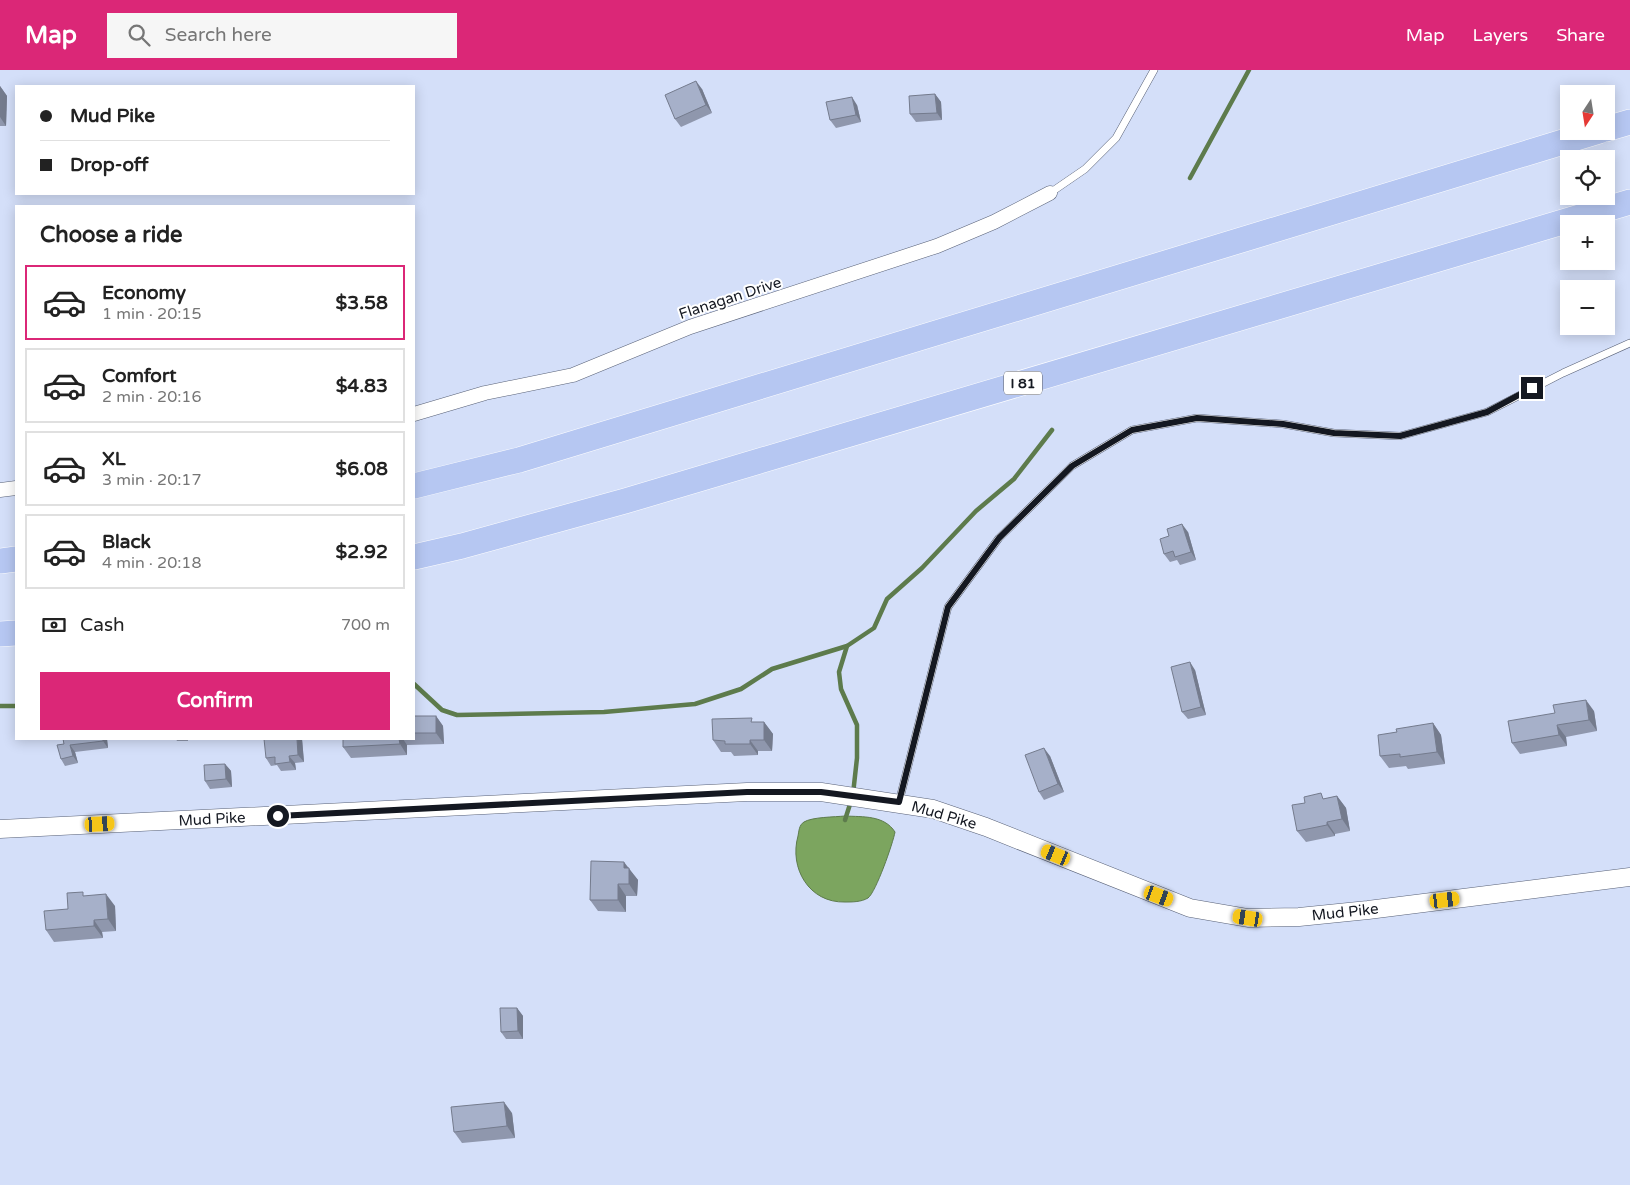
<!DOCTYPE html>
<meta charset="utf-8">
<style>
:root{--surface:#fff;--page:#f6f6f6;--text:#222;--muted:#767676;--line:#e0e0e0;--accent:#db2777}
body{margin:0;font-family:"Varela Round",sans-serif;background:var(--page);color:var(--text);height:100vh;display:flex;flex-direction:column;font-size:19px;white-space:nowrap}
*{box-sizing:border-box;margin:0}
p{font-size:16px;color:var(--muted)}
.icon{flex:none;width:28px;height:28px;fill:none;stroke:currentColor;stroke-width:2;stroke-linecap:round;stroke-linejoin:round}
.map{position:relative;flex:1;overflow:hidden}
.sheet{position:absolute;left:15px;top:135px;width:400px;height:535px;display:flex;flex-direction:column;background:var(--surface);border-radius:0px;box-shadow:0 2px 12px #0003}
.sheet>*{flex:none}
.guide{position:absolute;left:15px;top:15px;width:400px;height:110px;border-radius:0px;box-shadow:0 2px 12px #0003;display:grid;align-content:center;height:110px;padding:0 25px;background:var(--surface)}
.needle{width:32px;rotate:192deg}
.fabs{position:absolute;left:1560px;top:15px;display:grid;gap:10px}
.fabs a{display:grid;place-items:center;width:55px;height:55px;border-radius:0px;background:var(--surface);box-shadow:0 2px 12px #0003;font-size:25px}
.end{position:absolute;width:22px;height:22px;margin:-11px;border:6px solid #141821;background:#fff;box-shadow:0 0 0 2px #fff}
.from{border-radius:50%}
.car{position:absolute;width:15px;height:30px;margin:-15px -8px;border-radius:6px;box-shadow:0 0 4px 1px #0007;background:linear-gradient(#f5c518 24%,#345 0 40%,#f5c518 0 76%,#345 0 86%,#f5c518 0)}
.guide b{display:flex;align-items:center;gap:18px;height:48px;font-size:19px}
.guide b+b{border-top:1px solid var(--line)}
.guide i{width:12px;height:12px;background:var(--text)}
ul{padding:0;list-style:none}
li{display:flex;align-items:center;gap:15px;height:75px;margin:0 10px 8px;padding:0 15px;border:2px solid var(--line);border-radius:0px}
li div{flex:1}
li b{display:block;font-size:19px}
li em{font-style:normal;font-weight:700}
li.on{border-color:var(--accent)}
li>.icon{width:45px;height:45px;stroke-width:1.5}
h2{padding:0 25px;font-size:22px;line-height:60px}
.pay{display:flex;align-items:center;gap:12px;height:55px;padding:0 25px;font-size:19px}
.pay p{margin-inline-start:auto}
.action{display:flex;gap:10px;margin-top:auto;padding:10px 25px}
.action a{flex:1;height:58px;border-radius:0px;background:var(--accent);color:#fff;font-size:20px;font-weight:700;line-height:58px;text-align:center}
header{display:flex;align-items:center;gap:30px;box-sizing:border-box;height:70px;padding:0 25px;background:var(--accent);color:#fff}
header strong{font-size:24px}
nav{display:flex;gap:28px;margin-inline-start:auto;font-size:18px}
.search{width:350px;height:45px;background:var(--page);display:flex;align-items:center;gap:12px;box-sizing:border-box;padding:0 18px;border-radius:0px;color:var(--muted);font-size:19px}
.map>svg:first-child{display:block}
.water{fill:#7ca55f;stroke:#5d7b4c}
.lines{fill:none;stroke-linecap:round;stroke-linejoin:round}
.stream{stroke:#5d7b4c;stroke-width:4.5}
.service-casing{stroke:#586177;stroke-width:8}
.minor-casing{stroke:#586177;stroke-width:15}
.tertiary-casing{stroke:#586177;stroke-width:19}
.motorway-casing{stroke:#fff;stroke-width:26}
.service{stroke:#fff;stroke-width:7}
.minor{stroke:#fff;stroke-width:14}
.tertiary{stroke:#fff;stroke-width:18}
.motorway{stroke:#b6c7f2;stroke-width:25}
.wall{fill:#8f97ad}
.shaded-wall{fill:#747b8d}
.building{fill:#a6b0c9;stroke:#747b8d}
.route{stroke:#141821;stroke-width:6}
.labels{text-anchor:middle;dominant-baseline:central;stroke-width:4;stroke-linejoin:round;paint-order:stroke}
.shield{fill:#fff;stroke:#5a5d64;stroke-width:1}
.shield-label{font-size:14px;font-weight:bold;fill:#141821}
.street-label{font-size:15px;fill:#141821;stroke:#fff}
</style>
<header>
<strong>Map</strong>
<div class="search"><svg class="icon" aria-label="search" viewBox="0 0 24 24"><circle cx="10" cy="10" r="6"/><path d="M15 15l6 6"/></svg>Search here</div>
<nav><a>Map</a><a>Layers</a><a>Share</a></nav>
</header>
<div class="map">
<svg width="1630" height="1115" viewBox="0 0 1630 1115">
<rect width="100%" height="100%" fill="#d4dff9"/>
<!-- water -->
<path class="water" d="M845 746C863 747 884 745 895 762 893 773 876 822 868 828 861 832 853 832 845 832 809 833 789 798 798 766 799 761 799 755 804 752 812 747 835 747 845 746Z"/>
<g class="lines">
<!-- stream -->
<g class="stream">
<polyline points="1190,108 1249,0"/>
<polyline points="847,576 839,602 841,619 857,655 857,688 853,724"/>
<polyline points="414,614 442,640 457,645 604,642 695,634 741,619 772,599 847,576 874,558 887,529 922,498 976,441 1014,409 1052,360"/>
<polyline points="0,636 16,636"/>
<polyline points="845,750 851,731"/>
</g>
<defs>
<g id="service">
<polyline points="1050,123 1085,99 1116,68 1154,0"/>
<polyline points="899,732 948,537 999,468 1072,396 1132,360 1197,348 1283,354 1334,363 1400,366 1487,342 1563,303 1630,273"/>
</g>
<g id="minor">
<polyline points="414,344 485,323 573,305 690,257 937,176 994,152 1050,123"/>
<polyline points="0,420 16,418"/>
</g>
<polyline id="tertiary" points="0,759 747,722 821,722 933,739 986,757 1190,838 1248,848 1299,847 1368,840 1630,807"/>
<g id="motorway">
<polyline points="1606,59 1630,52"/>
<polyline points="414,416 519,390 1599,61"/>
<polyline points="414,487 462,476 625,431 1630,132"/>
<polyline points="0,491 16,489"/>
<polyline points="0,564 16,563"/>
</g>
</defs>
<!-- service casing -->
<use href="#service" class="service-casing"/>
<!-- minor casing -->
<use href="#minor" class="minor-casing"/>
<!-- tertiary casing -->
<use href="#tertiary" class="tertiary-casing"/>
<!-- motorway casing -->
<use href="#motorway" class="motorway-casing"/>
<!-- service -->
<use href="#service" class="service"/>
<!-- minor -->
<use href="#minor" class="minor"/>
<!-- tertiary -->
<use href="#tertiary" class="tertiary"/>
<!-- motorway -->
<use href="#motorway" class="motorway"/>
</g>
<!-- wall -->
<g class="wall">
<polygon points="0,16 7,26 6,56 0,56"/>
<polygon points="702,19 712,43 681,57 675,49"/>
<polygon points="935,24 941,32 942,50 916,52 910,44"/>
<polygon points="857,35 861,52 836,58 830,50"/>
<polygon points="1188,462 1196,490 1180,495 1177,490 1170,492 1164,484"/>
<polygon points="1195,600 1206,645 1188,649 1182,642"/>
<polygon points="1594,641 1597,661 1566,667 1567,676 1520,684 1512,673"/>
<polygon points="414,646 436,646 443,656 444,674 407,675 407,685 351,688 343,677 343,669 414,669"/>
<polygon points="754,652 764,652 773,664 772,681 758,681 758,685 734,686 731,682 721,682 713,670"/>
<polygon points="1433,653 1441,665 1445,694 1408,699 1406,696 1389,698 1380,686 1397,662"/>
<polygon points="63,669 107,669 108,678 75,682 78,693 65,696 61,689 64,674"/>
<polygon points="176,669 188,669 188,671 177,671"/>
<polygon points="302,669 304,692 295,693 296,700 281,701 277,695 271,696 266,688"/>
<polygon points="1050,686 1064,722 1044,730 1039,722"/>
<polygon points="225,694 231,701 232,717 210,719 205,711"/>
<polygon points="1337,726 1346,738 1350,761 1335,764 1335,766 1306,772 1297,761 1305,733"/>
<polygon points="628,798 638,810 637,826 626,826 626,842 598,841 590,830"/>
<polygon points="85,826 115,836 116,861 102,862 103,868 54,872 46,860 68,839"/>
<polygon points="517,938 523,946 523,969 506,969 501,962"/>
<polygon points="512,1043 515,1068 462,1073 454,1062"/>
</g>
<!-- shaded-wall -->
<g class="shaded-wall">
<polygon points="696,11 702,19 712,43 706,35"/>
<polygon points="0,16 7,26 6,56 0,47"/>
<polygon points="935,24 941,32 942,50 937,43"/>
<polygon points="852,27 857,35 861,52 856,45"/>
<polygon points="1182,454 1188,462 1196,490 1191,482"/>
<polygon points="1190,592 1195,600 1206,645 1201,637"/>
<polygon points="1586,630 1594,641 1597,661 1589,650"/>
<polygon points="436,646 443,656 444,674 436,663"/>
<polygon points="764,652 773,664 772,681 764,670"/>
<polygon points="1433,653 1441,665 1445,694 1437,682"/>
<polygon points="1557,655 1566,667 1567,676 1559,665"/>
<polygon points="103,669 107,669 108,678 103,671"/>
<polygon points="297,669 302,669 304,692 298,685"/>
<polygon points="399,669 403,669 407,675 407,685 400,674"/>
<polygon points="750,670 758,681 758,685 750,674"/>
<polygon points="70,675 75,682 78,693 73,686"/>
<polygon points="1044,678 1050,686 1064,722 1058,714"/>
<polygon points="289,686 295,693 296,700 290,692"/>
<polygon points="225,694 231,701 232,717 226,709"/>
<polygon points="1337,726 1346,738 1350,761 1342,749"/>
<polygon points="1327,752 1335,764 1335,766 1327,755"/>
<polygon points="624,792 638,810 637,826 629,814 624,798"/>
<polygon points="618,814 626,826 626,842 618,830"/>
<polygon points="106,824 115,836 116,861 108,849"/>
<polygon points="94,850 102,862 103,868 94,856"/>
<polygon points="517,938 523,946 523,969 518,961"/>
<polygon points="504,1032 512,1043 515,1068 507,1056"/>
</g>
<!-- building -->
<g class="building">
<polygon points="696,11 706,35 675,49 665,25"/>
<polygon points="935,24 937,43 910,44 909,26"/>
<polygon points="852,27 856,45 830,50 826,32"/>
<polygon points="1182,454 1191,482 1175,487 1173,481 1164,484 1160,469 1169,466 1167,459"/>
<polygon points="1190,592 1201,637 1182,642 1171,597"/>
<polygon points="1586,630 1589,650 1557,655 1559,665 1512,673 1508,651 1555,643 1553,635"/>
<rect x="414" y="646" width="22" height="17"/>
<polygon points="752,648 751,652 764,652 764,670 750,670 750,674 725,674 725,671 713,670 712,649"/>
<polygon points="1433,653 1437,682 1400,687 1400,684 1380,686 1378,665 1397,662 1396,659"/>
<polygon points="63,669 103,669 103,671 70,675 73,686 61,689 57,675 64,674"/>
<polygon points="264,669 297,669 298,685 289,686 290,692 275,694 275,687 266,688"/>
<polygon points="343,669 399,669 400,674 343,677"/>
<polygon points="1044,678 1058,714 1039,722 1025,685"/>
<polygon points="225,694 226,709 205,711 204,695"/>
<polygon points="1321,723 1323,729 1337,726 1342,749 1327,752 1327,755 1297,761 1292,735 1305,733 1304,727"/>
<polygon points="591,791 624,792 624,798 629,798 629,814 618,814 618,830 590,830"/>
<polygon points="83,822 83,826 106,824 108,849 94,850 94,856 46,860 44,841 68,839 67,823"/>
<polygon points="500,938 517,938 518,961 501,962"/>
<polygon points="504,1032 507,1056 454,1062 451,1037"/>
</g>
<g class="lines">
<!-- route -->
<polyline class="route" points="278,746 747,722 821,722 899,732 948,537 999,468 1072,396 1132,360 1197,348 1283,354 1334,363 1400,366 1487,342 1532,318"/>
</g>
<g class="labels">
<!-- shield labels -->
<rect class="shield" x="1004" y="301.5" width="38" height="23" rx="4"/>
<g class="shield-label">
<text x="1023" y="313">I 81</text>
</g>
<!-- street labels -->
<g class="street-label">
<text transform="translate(730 228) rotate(-18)">Flanagan Drive</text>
<text transform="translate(944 745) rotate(16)">Mud Pike</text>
<text transform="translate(212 749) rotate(-3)">Mud Pike</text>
<text transform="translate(1345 842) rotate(-6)">Mud Pike</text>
</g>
</g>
</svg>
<div class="fabs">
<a><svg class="needle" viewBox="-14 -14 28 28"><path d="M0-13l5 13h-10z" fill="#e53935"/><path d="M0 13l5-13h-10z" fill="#767676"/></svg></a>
<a><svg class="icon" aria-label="locate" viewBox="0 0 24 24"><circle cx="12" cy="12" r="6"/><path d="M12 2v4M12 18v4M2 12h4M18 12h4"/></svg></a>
<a>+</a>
<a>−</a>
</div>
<i class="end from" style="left:278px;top:746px"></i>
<i class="end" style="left:1532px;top:318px"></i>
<i class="car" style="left:100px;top:754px;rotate:87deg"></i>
<i class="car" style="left:1056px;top:785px;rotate:292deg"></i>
<i class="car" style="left:1159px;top:826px;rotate:110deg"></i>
<i class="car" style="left:1445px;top:830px;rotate:83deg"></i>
<i class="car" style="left:1248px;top:848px;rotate:279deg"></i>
<div class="guide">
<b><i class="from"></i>Mud Pike</b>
<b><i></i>Drop-off</b>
</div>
<section class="sheet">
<h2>Choose a ride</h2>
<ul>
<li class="on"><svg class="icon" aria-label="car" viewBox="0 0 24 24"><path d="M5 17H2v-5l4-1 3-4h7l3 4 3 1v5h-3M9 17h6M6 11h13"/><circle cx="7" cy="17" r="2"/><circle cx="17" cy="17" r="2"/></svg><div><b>Economy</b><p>1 min · 20:15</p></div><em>$3.58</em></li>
<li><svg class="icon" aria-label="car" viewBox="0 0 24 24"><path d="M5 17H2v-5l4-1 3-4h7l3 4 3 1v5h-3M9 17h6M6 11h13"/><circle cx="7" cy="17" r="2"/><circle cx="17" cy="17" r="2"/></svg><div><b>Comfort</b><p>2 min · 20:16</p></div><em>$4.83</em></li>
<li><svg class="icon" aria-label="car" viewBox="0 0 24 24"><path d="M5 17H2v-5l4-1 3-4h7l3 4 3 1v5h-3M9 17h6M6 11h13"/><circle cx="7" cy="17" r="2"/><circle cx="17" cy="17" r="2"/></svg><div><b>XL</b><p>3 min · 20:17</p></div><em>$6.08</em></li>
<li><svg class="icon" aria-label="car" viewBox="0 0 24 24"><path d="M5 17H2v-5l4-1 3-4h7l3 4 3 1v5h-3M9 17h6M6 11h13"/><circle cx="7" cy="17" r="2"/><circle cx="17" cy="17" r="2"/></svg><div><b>Black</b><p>4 min · 20:18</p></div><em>$2.92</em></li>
</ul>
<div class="pay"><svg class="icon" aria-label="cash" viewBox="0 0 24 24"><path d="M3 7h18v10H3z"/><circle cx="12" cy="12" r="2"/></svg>Cash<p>700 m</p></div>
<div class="action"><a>Confirm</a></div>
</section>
</div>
